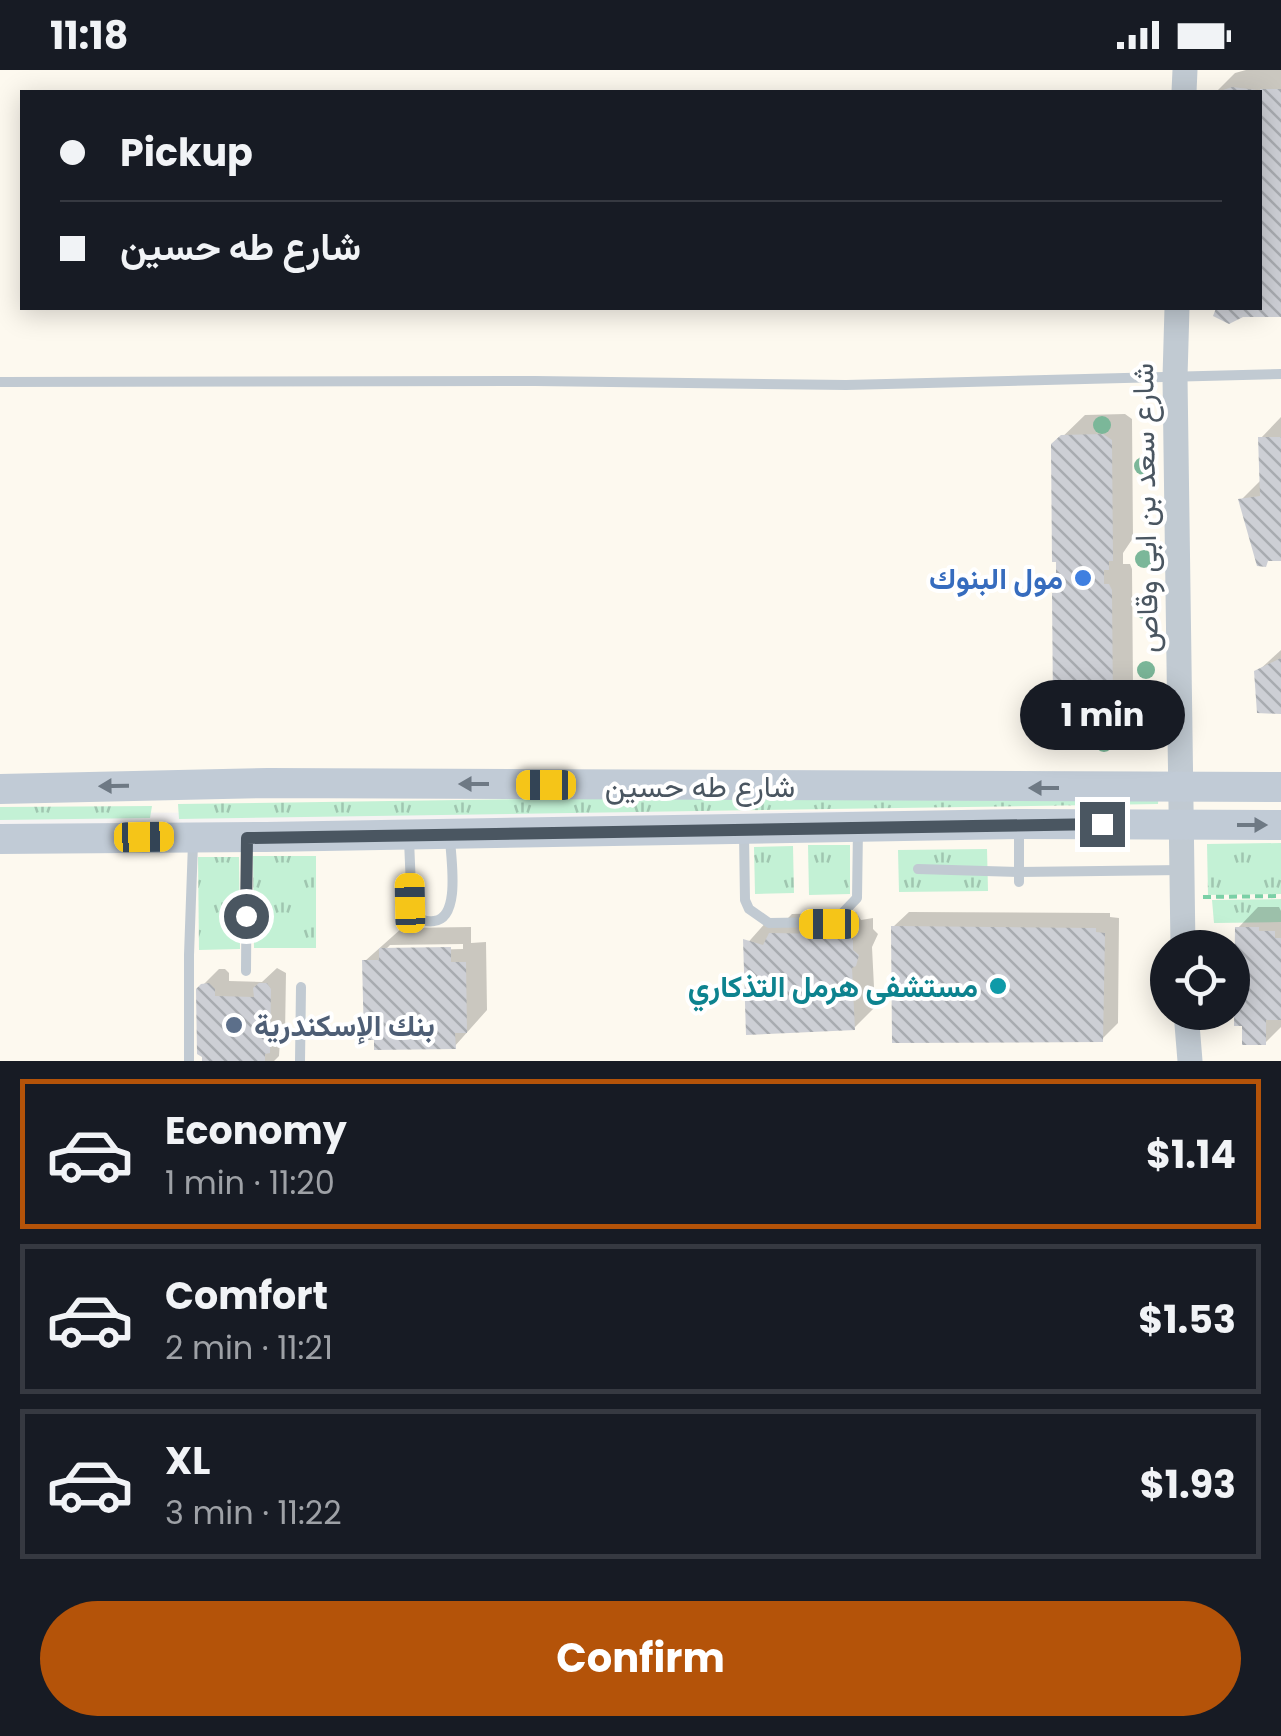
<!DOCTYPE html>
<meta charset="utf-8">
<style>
:root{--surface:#171b24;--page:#20242c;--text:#f1f3f6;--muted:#9ea1a6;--line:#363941;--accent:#b45309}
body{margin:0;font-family:Poppins,Vazirmatn,sans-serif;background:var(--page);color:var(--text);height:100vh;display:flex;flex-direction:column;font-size:38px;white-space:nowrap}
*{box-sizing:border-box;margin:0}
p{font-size:32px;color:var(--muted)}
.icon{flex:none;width:55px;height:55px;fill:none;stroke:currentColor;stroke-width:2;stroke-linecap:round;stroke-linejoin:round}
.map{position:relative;height:991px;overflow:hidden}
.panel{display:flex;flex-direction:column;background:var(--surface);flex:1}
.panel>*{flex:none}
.top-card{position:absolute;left:20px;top:20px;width:1242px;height:220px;border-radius:0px;box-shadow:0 5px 25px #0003;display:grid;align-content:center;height:220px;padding:0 40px;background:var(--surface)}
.tools{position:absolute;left:1150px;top:860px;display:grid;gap:20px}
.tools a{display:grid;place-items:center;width:100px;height:100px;border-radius:50%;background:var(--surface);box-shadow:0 5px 25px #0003;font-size:50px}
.end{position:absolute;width:45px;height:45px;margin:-22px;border:12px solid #4a5661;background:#fff;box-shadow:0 0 0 5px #fff}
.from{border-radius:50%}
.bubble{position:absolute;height:70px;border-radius:35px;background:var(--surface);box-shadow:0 5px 25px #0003;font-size:32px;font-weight:700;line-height:70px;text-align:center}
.car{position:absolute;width:30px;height:60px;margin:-30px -15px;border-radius:12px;box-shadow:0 0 8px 2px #0007;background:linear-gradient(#f5c518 24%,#345 0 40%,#f5c518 0 76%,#345 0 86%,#f5c518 0)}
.top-card b{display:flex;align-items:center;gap:35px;height:95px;font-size:38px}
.top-card b+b{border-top:2px solid var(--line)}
.top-card i{width:25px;height:25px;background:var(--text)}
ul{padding:18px 0 0;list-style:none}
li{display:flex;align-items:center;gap:30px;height:150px;margin:0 20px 15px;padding:0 20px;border:5px solid var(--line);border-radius:0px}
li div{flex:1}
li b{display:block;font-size:38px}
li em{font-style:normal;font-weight:700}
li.on{border-color:var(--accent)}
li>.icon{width:90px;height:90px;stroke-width:1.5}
.primary-button{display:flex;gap:20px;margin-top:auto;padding:20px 40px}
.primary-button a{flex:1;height:115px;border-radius:60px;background:var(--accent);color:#fff;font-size:40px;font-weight:700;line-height:115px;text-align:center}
.status{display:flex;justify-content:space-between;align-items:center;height:70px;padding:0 50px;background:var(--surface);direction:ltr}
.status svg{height:28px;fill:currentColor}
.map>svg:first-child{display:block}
.commercial{fill:#fdf9ef;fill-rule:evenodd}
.grass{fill:url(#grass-tufts)}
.shadow{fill:#0003;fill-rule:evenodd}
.building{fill:url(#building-back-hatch)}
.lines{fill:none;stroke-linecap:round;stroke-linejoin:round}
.path{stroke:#7ad0a6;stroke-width:4;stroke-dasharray:8 5;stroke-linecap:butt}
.service{stroke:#c1cad2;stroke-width:10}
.tertiary{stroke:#c1cad2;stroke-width:25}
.secondary{stroke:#c1cbd6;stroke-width:30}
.tree{fill:#7bb799}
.oneway{fill:#6e7984}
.route{stroke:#4a5661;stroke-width:12}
.shop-dot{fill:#3f7fe0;stroke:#fff;stroke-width:4}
.culture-dot{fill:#0f9aa8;stroke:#fff;stroke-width:4}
.service-dot{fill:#5c6f8a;stroke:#fff;stroke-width:4}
.labels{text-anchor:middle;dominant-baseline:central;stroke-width:8;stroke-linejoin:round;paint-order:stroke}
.street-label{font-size:30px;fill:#4a5661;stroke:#fff}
.shop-label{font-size:30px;font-weight:bold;fill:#366cbe;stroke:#fff;text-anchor:end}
.culture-label{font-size:30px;font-weight:bold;fill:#0d838f;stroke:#fff;text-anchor:end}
.service-label{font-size:30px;font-weight:bold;fill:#4e5e75;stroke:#fff;text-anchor:start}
</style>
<div class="status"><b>11:18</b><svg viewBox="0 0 49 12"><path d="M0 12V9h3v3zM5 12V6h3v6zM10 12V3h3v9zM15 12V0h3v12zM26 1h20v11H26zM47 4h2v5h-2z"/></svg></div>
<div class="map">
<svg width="1281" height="991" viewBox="0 0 1281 991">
<defs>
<pattern id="grass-tufts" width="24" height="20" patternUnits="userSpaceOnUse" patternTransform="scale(2.5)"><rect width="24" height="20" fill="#c3f1d5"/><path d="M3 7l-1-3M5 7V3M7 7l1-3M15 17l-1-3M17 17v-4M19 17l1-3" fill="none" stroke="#a0c6b0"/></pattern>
<pattern id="building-back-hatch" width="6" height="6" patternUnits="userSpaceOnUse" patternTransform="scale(2.5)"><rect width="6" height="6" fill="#cdcfd5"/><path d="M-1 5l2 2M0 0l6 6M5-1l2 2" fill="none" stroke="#a8abb0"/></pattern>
</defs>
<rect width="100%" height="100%" fill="#f5f3f3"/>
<!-- commercial -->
<g class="commercial">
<path d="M0 0H1281V740L0 743ZM22 22H1260V238H22Z"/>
<path d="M1281 761V991H0V773ZM1168 878H1232V942H1168Z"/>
</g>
<!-- grass -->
<g class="grass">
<polygon points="1159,720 1158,734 179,749 178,734"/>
<polygon points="152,736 150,748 0,750 0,737"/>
<polygon points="1281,773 1281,824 1208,825 1207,774"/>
<polygon points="808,775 850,775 850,824 809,825"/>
<polygon points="793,776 794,823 755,824 754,777"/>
<polygon points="987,779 988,821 899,822 898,780"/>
<polygon points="253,786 316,786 316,878 254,878"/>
<polygon points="198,787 239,787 240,879 199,880"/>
<polygon points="1281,829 1281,852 1214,853 1212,830"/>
</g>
<!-- shadow -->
<g class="shadow">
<polygon points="1246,0 1281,0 1281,245 1216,244 1218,238 1260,238 1260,22 1216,22 1235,3"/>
<polygon points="1125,344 1132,349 1133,468 1123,483 1123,494 1130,494 1132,499 1133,617 1104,646 1055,524 1064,509 1054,375 1085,345"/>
<polygon points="1281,347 1281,489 1241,430 1262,409 1261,368"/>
<polygon points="1281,580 1281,641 1257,602"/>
<polygon points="1258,837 1279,837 1281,841 1281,957 1265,973 1238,858"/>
<polygon points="856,842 861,850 873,848 873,859 878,864 872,877 875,937 854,958 744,877 769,849 782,854 792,844"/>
<polygon points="909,842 1110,843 1110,847 1119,848 1118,953 1102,969 893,857"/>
<path d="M471 857V873L486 872 487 940 454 977 365 891 402 858ZM463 874V879L384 881 390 875Z"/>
<polygon points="277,898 286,903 285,965 280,970 279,986 274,991 204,991 198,920 219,899 225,899 229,903 229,911 262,912"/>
</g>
<!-- building -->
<g class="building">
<polygon points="1232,17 1257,20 1256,22 1217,22"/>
<polygon points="1260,19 1281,19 1281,247 1243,247 1229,254 1213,246 1216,238 1260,238"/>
<polygon points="1103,364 1112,370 1113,491 1109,491 1109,500 1104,500 1104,514 1109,514 1112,520 1113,640 1105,648 1060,647 1053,638 1052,523 1057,522 1056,513 1062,513 1061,504 1056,503 1056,492 1052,492 1051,374 1061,365"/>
<polygon points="1258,367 1281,367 1281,491 1268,491 1266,497 1257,496 1238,429 1260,426"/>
<polygon points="1281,588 1281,644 1257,643 1254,601"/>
<polygon points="891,856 1096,858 1096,862 1105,863 1103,972 892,973"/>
<polygon points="1235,857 1259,857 1259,861 1275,861 1275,868 1281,868 1281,950 1266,950 1266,975 1242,975 1242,956 1234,956"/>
<polygon points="834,860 840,870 848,866 853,869 853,880 859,885 856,896 852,898 855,960 746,965 743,869 763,875 769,863 830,864"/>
<polygon points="451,877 451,892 466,892 467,963 455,963 456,979 374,980 374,970 364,970 362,890 379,890 379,878"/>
<polygon points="209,913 215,919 215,926 254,927 253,918 259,913 267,913 271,919 270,983 265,984 265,991 202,991 202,987 197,984 196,919 201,914"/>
</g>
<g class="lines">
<!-- path -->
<polyline class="path" points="1203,827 1281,826"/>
<!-- service -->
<g class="service">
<polyline points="0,312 535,311 846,315 1281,304"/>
<polyline points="744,764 745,830 749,839 769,853 834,852 857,828 858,759"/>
<path d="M409 770 412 841C418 847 424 853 434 851 461 848 451 789 450 769"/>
<polyline points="918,799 1019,802 1182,800"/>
<polyline points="1019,812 1019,760"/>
<polyline points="246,901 247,772"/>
<polyline points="189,991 189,885 193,773"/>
<polyline points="300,991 301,917"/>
</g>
<!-- tertiary -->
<g class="tertiary">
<polyline points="1184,22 1185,0"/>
<polyline points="1177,238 1175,307 1183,878"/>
<polyline points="1186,942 1190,991"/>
</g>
<!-- secondary -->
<g class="secondary">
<polyline points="0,719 268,713 1281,717"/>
<polyline points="0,769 266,767 1023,754 1281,755"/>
</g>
</g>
<!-- trees -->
<g class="tree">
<circle cx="1102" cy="355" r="9"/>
<circle cx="1143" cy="396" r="9"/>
<circle cx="1144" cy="489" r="9"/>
<circle cx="1144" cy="540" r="9"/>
<circle cx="1146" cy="600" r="9"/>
<circle cx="1145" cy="631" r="9"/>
<circle cx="1143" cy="670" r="9"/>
<circle cx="1104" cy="673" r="9"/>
</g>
<!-- one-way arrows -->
<defs><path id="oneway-solid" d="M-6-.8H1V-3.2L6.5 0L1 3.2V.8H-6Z" transform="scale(2.5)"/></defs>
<g class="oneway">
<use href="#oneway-solid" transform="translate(474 714) rotate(-180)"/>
<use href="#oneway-solid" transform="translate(114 716) rotate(179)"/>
<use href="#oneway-solid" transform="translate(1044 718) rotate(-180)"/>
<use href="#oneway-solid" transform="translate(1252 755)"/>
</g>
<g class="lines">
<!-- route -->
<polyline class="route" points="246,846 247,768 1102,754"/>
</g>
<!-- markers -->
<circle class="shop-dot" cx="1083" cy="508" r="10"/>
<circle class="culture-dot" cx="998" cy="916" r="10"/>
<circle class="service-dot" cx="234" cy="955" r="10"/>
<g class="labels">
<!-- street labels -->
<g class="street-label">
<text transform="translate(1145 438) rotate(-91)">شارع سعد بن ابى وقاص</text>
<text x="700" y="716">شارع طه حسين</text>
</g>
<!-- shop labels -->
<g class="shop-label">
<text x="1063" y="508">مول البنوك</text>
</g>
<!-- culture labels -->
<g class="culture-label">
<text x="978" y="916">مستشفى هرمل التذكاري</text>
</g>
<!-- service labels -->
<g class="service-label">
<text x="254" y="955">بنك الإسكندرية</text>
</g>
</g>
</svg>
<div class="tools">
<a><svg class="icon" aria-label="locate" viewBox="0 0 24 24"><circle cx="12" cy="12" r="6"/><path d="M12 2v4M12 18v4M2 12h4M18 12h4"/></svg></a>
</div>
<i class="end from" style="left:246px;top:846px"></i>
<i class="end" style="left:1102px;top:754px"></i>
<div class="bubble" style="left:1020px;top:610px;width:165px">1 min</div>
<i class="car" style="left:546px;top:715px;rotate:270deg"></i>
<i class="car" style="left:144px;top:767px;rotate:89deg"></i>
<i class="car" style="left:410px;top:833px;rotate:359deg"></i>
<i class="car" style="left:829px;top:854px;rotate:270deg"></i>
<div class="top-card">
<b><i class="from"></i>Pickup</b>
<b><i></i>شارع طه حسين</b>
</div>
</div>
<section class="panel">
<ul>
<li class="on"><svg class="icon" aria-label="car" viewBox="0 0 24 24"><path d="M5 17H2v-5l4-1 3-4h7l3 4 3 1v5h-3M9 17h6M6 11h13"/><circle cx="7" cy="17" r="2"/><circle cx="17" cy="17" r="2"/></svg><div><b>Economy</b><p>1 min · 11:20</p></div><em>$1.14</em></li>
<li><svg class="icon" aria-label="car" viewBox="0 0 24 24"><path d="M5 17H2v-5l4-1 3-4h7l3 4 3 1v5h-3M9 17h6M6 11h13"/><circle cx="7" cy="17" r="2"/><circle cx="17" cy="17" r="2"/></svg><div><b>Comfort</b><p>2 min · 11:21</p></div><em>$1.53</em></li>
<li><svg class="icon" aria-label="car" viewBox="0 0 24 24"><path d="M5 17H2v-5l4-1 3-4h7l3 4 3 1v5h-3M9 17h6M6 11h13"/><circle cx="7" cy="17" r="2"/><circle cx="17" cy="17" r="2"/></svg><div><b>XL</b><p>3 min · 11:22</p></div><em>$1.93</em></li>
</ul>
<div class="primary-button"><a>Confirm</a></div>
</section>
